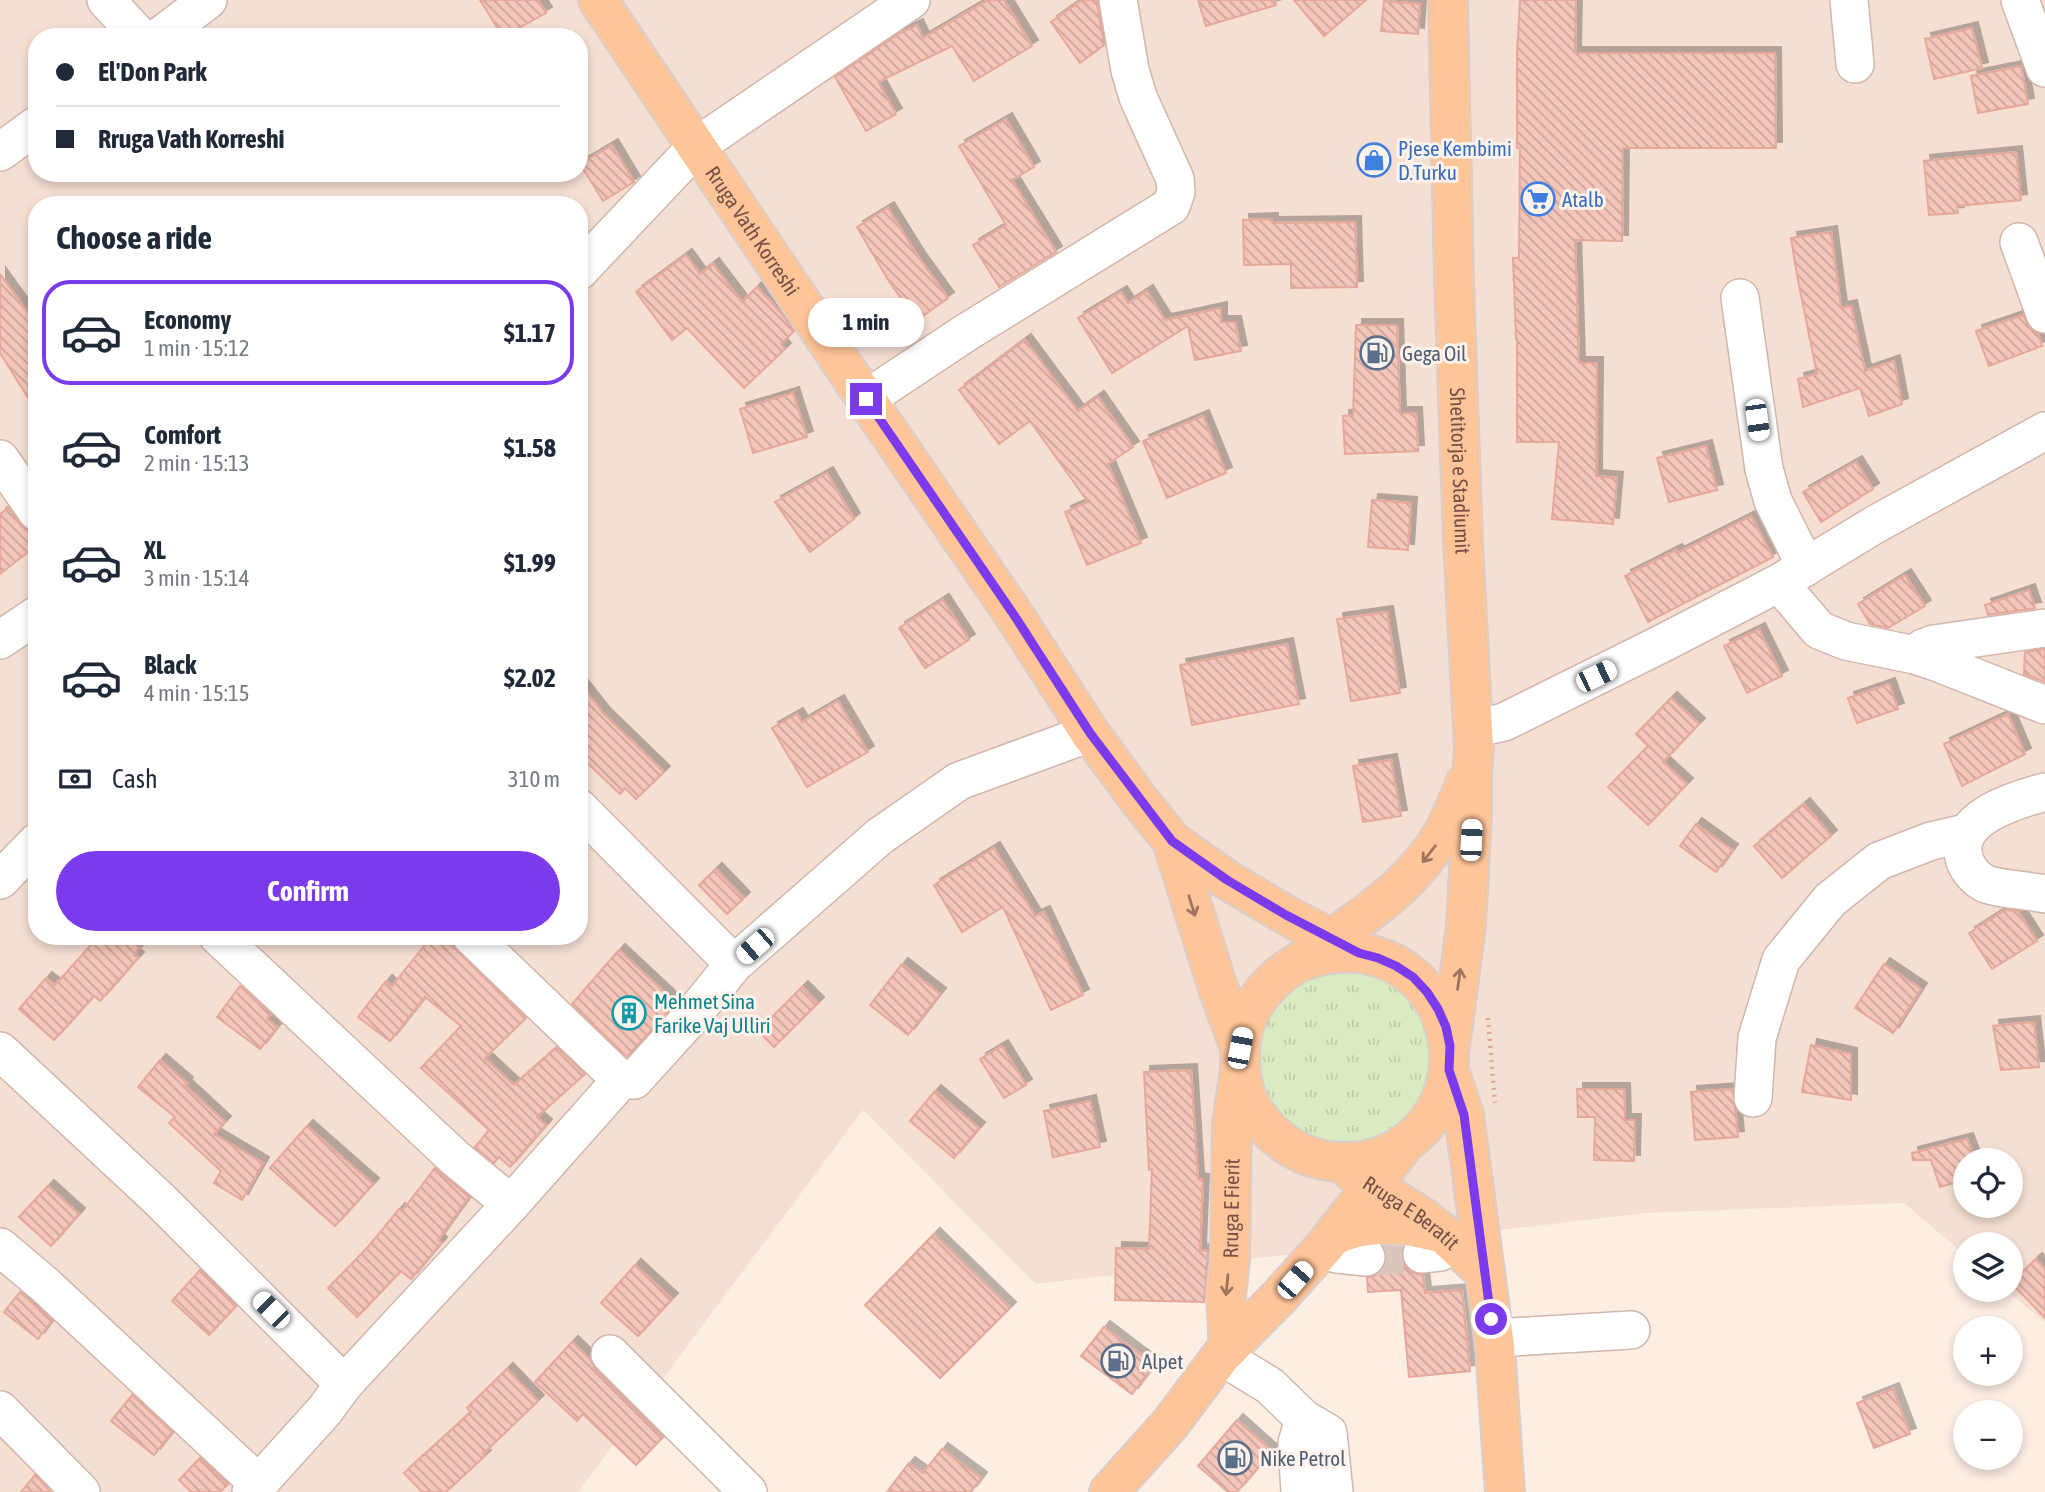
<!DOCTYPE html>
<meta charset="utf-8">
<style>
:root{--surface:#fff;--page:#f2f2f3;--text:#1f2937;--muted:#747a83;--line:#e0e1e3;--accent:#7c3aed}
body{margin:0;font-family:"Asap Condensed",sans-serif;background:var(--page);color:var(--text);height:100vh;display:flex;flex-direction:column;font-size:26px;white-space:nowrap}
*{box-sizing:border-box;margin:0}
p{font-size:23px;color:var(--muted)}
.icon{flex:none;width:38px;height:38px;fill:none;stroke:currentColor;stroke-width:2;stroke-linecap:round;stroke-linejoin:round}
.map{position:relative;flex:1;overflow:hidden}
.panel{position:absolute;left:28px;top:196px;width:560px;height:749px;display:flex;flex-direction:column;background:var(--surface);border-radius:28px;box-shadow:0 4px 10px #0003}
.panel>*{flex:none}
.hud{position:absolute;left:28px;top:28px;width:560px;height:154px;border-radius:28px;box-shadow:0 4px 10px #0003;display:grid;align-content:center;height:154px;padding:0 28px;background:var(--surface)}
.controls{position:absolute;left:1953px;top:1148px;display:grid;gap:14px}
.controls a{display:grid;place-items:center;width:70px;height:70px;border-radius:50%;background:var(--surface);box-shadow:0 4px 10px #0003;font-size:35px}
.end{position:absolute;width:32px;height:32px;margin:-16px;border:9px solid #7c3aed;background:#fff;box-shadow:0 0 0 4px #fff}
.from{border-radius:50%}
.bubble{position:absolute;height:49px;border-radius:24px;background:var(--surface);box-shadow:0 4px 10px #0003;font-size:23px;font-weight:700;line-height:49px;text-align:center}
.car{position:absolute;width:21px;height:42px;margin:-21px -10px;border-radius:9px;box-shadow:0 0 5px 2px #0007;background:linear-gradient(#fff 24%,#345 0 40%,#fff 0 76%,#345 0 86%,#fff 0)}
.hud b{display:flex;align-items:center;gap:24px;height:66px;font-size:26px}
.hud b+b{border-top:2px solid var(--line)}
.hud i{width:18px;height:18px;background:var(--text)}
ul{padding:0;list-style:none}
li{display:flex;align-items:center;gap:21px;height:105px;margin:0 14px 10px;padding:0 14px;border:4px solid transparent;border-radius:28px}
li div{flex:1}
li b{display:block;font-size:26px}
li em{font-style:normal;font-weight:700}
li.on{border-color:var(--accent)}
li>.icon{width:63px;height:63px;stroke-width:1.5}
h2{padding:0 28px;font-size:32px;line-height:84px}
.pay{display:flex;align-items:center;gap:18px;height:77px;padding:0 28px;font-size:26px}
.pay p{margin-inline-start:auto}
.primary-button{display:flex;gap:14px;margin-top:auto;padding:14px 28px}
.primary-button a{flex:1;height:80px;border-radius:42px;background:var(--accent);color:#fff;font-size:28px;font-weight:700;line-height:80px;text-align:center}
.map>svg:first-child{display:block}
.residential{fill:#f5ded2;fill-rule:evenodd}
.grass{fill:url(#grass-tufts)}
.building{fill:url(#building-back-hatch);stroke:#e7a89a;stroke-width:2;filter:url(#shadow)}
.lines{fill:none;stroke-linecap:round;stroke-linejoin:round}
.minor-tunnel{stroke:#dbc6bd;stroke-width:37;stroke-dasharray:37 18;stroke-linecap:butt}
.minor-casing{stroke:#d1b6ac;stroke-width:40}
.major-casing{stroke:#d9cecc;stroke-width:42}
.path{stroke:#d9a99d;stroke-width:4.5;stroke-dasharray:2 5;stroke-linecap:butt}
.minor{stroke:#fff;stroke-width:37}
.major{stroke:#fec599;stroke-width:38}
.oneway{stroke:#9f7360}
.route{stroke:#7c3aed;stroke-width:9}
.labels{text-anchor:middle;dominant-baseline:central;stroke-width:6;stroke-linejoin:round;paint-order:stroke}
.shop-label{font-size:21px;fill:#366cbe;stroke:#fff3eb;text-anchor:start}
.street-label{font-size:21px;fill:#765048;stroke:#fff3eb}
.service-label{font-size:21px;fill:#4e5e75;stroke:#fff3eb;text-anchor:start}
.culture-label{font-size:21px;fill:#0d838f;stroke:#fff3eb;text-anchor:start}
</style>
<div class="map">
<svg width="2045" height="1492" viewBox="0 0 2045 1492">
<defs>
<pattern id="grass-tufts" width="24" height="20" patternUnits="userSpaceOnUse" patternTransform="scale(1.75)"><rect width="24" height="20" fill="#daebc1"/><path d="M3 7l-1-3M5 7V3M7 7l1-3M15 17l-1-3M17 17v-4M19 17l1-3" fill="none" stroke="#bfcba7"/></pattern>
<pattern id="building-back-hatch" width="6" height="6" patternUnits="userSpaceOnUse" patternTransform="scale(1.75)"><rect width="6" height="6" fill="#f4c6ba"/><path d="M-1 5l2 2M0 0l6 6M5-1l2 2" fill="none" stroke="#caa399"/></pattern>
<filter id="shadow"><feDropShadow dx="6" dy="-6" stdDeviation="0" flood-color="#0004"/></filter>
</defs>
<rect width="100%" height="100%" fill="#fdeee4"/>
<!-- residential -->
<path class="residential" d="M0 0H2045V1322L2006 1290H2011V1244H1965V1255L1904 1203 1646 1213 1036 1284 863 1110 578 1492H0ZM37 37H579V173H37ZM37 205H579V936H37ZM1965 1160H2011V1206H1965Z"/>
<!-- grass -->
<circle class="grass" cx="1344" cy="1058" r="86"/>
<!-- building -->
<g class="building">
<polygon points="480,0 538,0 546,13 503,37"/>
<polygon points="988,0 1004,0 1032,46 974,81 952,46 878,82 896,114 866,131 835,77 900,33 917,25 923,38"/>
<polygon points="1082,0 1096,0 1097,2 1104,45 1080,63 1051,22"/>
<polygon points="1198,0 1275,0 1276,5 1206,26"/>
<polygon points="1294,0 1366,0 1324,36"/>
<polygon points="1520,0 1576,0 1575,53 1775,53 1776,148 1623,148 1622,241 1575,240 1579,363 1597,363 1596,476 1617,478 1613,524 1552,519 1559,442 1517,442 1517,339 1516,339 1513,258 1519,258 1520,148 1517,148 1517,53"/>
<polygon points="1384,1 1420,4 1418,34 1381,31"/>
<polygon points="1972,28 1982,68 1934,79 1925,39"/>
<polygon points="2021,66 2028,104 1978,113 1971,76"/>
<polygon points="1006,119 1034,167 1012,180 1056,252 999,287 973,245 1006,225 959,146"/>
<polygon points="612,145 634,182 603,201 580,164"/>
<polygon points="2016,152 2021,200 1957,206 1958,213 1929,215 1924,161"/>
<polygon points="888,208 919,258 948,298 917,320 890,283 857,227"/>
<polygon points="1272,219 1272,223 1355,222 1357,287 1291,288 1291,264 1244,265 1243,220"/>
<polygon points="1831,232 1841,308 1851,306 1865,371 1894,361 1902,404 1869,416 1860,388 1803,407 1798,379 1817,374 1797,275 1791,238"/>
<polygon points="686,255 700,274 713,264 742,302 757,287 782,314 794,331 781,344 785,349 744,388 687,328 672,340 636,292"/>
<polygon points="0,274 37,325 37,412 0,353"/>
<polygon points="1147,291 1165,320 1221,308 1221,322 1235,322 1241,351 1195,360 1188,326 1112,373 1078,318 1121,292 1128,303"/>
<polygon points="2023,315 2031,330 2038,333 2042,346 1989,366 1976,331"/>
<polygon points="1356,325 1397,325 1400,413 1416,413 1418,451 1345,454 1343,416 1353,415"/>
<polygon points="1025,340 1078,411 1098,397 1133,447 1108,464 1141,543 1087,565 1065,512 1088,502 1030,421 999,444 959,390"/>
<polygon points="793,393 807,437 753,453 740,409"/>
<polygon points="1203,416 1226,473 1167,498 1143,441"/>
<polygon points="1706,446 1717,490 1669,502 1657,458"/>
<polygon points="1856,462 1873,489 1821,522 1803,492"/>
<polygon points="827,473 854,519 810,552 775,502"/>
<polygon points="1372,500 1411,503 1408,550 1368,547"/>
<polygon points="8,508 20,525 28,531 37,533 37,545 0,574 0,514"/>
<polygon points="1751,516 1773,557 1648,622 1625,576 1676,550 1678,553"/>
<polygon points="1905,575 1925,606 1888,628 1870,624 1858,604"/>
<polygon points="2029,590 2035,608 1988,615 1985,605"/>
<polygon points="943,600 969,640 925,668 899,628"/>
<polygon points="1387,612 1400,693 1351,701 1337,619"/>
<polygon points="1759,629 1782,676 1747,693 1724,646"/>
<polygon points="1287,644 1299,704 1192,725 1180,665"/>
<polygon points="2045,649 2045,682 2024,674 2025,652"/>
<polygon points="579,682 604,714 664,772 636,799 625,788 620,794 579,755"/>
<polygon points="1889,684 1898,709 1857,723 1848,698"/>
<polygon points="1671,698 1699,724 1663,762 1687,784 1648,825 1608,787 1648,746 1636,734"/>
<polygon points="838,701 868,752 807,787 772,728 797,714 802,722"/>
<polygon points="2008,714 2025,754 1962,786 1944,744"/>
<polygon points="1391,760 1401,816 1363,822 1353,766"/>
<polygon points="1804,804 1831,836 1782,878 1754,846"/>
<polygon points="1696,824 1732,850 1716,872 1680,846"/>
<polygon points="994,848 1035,916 1044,912 1083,995 1051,1010 1003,907 962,932 934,885"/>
<polygon points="716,869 744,898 727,914 699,885"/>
<polygon points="2005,910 2018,911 2037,941 1992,969 1969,933"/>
<polygon points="99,936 147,936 134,955 138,958 100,1001 94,996 54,1040 19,1009 46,978 55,985"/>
<polygon points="432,936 439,936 455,949 526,1018 485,1058 514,1085 557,1047 585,1074 537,1117 546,1125 510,1167 499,1157 494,1163 475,1147 489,1130 421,1068 461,1026 425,997 390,1041 358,1017 386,981 392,986"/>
<polygon points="619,950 676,1003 627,1057 572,1004"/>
<polygon points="902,964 940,994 908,1035 870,1005"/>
<polygon points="1884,964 1921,989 1893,1033 1855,1008"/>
<polygon points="240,986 271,1014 267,1019 277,1027 260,1049 217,1017"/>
<polygon points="802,987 818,1003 774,1047 758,1031"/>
<polygon points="2034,1022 2039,1067 2001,1070 1993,1026"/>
<polygon points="1811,1045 1851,1054 1851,1100 1802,1092"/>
<polygon points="1002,1046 1026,1085 1004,1098 980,1059"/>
<polygon points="160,1060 187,1083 185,1085 225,1122 214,1134 263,1163 242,1200 214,1183 221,1171 169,1123 175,1117 138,1087"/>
<polygon points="1191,1070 1198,1179 1203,1180 1200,1250 1208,1251 1204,1302 1115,1300 1116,1248 1149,1249 1152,1169 1149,1170 1144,1072"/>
<polygon points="1577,1089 1624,1089 1625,1120 1635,1120 1634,1161 1594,1160 1595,1117 1578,1117"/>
<polygon points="1733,1089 1738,1137 1695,1140 1691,1092"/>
<polygon points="935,1091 979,1128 954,1158 910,1121"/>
<polygon points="1090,1101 1100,1147 1053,1157 1044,1111"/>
<polygon points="307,1126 373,1184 335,1226 270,1168"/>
<polygon points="1967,1139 1975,1160 1965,1160 1965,1180 1940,1187 1931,1160 1913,1160 1912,1153"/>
<polygon points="435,1168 469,1197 438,1240 441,1243 411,1279 401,1271 357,1317 328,1288 368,1247 399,1209 402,1211"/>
<polygon points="48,1186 79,1214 51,1246 19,1217"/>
<polygon points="934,1234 1010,1308 940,1378 865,1305"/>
<polygon points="1385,1248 1402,1248 1401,1257 1406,1267 1413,1273 1423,1275 1425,1293 1462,1290 1470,1371 1409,1377 1401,1290 1368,1292 1367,1277 1375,1276 1383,1269 1387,1258"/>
<polygon points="2036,1259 2045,1269 2045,1318 2011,1283"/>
<polygon points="635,1265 672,1299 638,1336 601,1303"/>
<polygon points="200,1270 236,1306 209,1335 172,1301"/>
<polygon points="20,1292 52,1320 38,1339 4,1312"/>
<polygon points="1104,1327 1154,1365 1132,1394 1081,1356"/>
<polygon points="572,1342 590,1359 595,1369 663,1437 636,1465 583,1414 577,1421 535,1382"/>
<polygon points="507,1369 538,1401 483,1454 485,1456 446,1492 422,1492 404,1473 471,1412 467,1408"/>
<polygon points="1893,1389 1910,1434 1874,1448 1857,1403"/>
<polygon points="132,1395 172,1432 154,1455 111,1421"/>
<polygon points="1237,1420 1272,1451 1237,1492 1228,1492 1198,1466"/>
<polygon points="942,1449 981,1478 971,1492 887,1492 909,1463 923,1473"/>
<polygon points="200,1458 228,1484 220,1492 191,1492 179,1480"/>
<polygon points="35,1475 51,1492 21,1492"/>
</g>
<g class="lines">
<!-- minor-tunnel -->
<polyline class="minor-tunnel" points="1366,1257 1422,1254"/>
<defs>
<g id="minor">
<polyline points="106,0 140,37"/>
<polyline points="1849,0 1855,64"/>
<polyline points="2020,0 2045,68"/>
<polyline points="159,37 208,0"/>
<polyline points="0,152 37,125"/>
<polyline points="2019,242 2045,314"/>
<polyline points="579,271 698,145 911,0"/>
<polyline points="1740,298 1764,469 1773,501 1806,567"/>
<polyline points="866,399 967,332 1171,206 1176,192 1175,179 1138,97 1130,70 1118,0"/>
<polyline points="0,459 37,512"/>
<polyline points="1779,583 1819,630 1846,641 1915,655 1936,662 2045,705"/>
<polyline points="0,640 37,615"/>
<polyline points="1915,655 1923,648 1934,644 2045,628"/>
<polyline points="1473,729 1504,722 1665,642 1779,583 1876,524 2045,431"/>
<path d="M2045 792C2015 800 1950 819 1965 861 1968 870 1977 880 1986 884 2004 890 2026 890 2045 894"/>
<polyline points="579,808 734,964"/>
<polyline points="0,880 37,842"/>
<polyline points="218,936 455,1158 511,1204"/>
<polyline points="471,936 621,1080"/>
<polyline points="0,1051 160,1200 344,1384"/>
<polyline points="1753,1098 1757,1038 1781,960 1830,900 1879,861 1931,841 1966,833"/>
<polyline points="1325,1246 1337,1254 1366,1257"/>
<polyline points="0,1247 45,1285 259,1484"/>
<polyline points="1422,1254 1440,1252 1451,1240"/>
<polyline points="1494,1338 1631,1330"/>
<polyline points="610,1354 748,1492"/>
<polyline points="1221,1356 1270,1386 1304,1419 1328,1433 1334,1492"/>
<polyline points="0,1410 81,1492"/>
<polyline points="251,1492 325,1410 344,1384 511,1204 621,1080 634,1080 691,1017 734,964 880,836 959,781 1090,733"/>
<polyline points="1300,1492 1297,1443 1304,1419"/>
</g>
<g id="major">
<path id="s1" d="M598 0 866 399 1014 615 1090 733 1136 796 1172 841 1227 880 1286 915 1358 953"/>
<path id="s2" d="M1448 0 1454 280 1463 542 1474 749 1472 772V815L1466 926 1450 1047"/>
<polyline points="1172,841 1218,988 1240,1048"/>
<path d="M1299 962C1318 955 1336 951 1356 953 1448 961 1481 1078 1413 1137 1393 1155 1367 1163 1340 1162 1306 1161 1275 1142 1256 1114 1245 1098 1240 1078 1240 1059 1239 1026 1254 997 1279 976 1288 968 1300 962 1309 955 1339 933 1371 913 1398 888 1415 872 1430 855 1442 835 1452 818 1458 800 1466 782"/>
<polyline points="1449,1070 1464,1115 1495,1347 1505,1492"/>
<path id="s3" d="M1352 1172 1425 1219 1445 1235 1485 1273"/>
<path d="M1332 1237C1366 1220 1402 1223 1439 1233"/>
<path id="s4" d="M1229 1348 1226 1296 1230 1260 1232 1123 1239 1076"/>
<polyline points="1109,1492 1170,1424 1221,1356 1280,1296 1325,1246 1402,1147"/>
</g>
</defs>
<!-- minor casing -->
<use href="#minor" class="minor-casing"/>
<!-- major casing -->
<use href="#major" class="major-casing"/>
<!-- path -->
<polyline class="path" points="1488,1018 1495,1103"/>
<!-- minor -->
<use href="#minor" class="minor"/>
<!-- major -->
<use href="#major" class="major"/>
</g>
<!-- one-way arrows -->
<defs><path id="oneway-shaft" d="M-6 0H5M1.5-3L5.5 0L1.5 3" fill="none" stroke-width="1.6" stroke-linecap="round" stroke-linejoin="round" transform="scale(1.75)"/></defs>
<g class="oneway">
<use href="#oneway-shaft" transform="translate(1429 854) rotate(128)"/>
<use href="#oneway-shaft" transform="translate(1192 906) rotate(73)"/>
<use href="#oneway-shaft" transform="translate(1459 979) rotate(-82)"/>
<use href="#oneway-shaft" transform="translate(1227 1285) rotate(95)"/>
</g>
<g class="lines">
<!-- route -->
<polyline class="route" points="866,399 1014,615 1090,733 1172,841 1227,880 1286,915 1359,953 1378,958 1396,966 1413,977 1427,992 1438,1009 1446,1027 1450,1046 1449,1070 1464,1115 1491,1319"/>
</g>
<!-- icons -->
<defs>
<symbol id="shop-ring" viewBox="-11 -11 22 22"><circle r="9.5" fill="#fff3eb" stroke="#3f7fe0" stroke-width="1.5"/><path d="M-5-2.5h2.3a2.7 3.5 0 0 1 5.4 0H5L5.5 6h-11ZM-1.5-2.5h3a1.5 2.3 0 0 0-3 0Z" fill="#3f7fe0"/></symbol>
<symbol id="supermarket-ring" viewBox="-11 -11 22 22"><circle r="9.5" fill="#fff3eb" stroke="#3f7fe0" stroke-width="1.5"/><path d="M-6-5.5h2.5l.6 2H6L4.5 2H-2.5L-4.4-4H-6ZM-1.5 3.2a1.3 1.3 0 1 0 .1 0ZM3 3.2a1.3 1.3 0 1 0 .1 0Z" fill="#3f7fe0"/></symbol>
<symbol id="fuel-ring" viewBox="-11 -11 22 22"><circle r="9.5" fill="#fff3eb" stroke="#5c6f8a" stroke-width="1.5"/><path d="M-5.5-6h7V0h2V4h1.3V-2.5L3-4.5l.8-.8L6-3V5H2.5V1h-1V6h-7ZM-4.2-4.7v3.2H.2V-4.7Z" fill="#5c6f8a"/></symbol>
<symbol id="building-ring" viewBox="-11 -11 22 22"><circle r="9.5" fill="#fff3eb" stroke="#0f9aa8" stroke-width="1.5"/><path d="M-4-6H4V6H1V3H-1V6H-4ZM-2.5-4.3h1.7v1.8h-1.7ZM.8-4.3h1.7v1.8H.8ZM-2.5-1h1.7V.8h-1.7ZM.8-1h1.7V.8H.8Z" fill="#0f9aa8"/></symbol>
</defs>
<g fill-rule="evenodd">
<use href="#shop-ring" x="1355" y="141" width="38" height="38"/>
<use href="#supermarket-ring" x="1519" y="180" width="38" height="38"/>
<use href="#fuel-ring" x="1358" y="334" width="38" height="38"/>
<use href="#building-ring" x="610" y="994" width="38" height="38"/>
<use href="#fuel-ring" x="1099" y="1342" width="38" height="38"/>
<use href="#fuel-ring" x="1216" y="1439" width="38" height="38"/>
</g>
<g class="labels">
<!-- shop labels -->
<g class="shop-label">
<text x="1398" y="148">Pjese Kembimi<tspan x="1398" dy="24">D.Turku</tspan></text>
<text x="1562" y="199">Atalb</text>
</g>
<!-- street labels -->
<g class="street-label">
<text stroke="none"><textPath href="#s1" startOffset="278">Rruga Vath Korreshi</textPath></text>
<text stroke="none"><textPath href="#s2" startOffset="471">Shetitorja e Stadiumit</textPath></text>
<text stroke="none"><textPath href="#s4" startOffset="140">Rruga E Fierit</textPath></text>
<text stroke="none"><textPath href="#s3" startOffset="72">Rruga E Beratit</textPath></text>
</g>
<!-- service labels -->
<g class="service-label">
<text x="1402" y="353">Gega Oil</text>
<text x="1142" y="1361">Alpet</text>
<text x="1260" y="1458">Nike Petrol</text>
</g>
<!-- culture labels -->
<g class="culture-label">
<text x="654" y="1001">Mehmet Sina<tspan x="654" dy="24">Farike Vaj Ulliri</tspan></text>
</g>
</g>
</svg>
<div class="controls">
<a><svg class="icon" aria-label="locate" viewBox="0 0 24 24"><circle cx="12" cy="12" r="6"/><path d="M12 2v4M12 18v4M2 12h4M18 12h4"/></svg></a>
<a><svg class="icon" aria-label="layers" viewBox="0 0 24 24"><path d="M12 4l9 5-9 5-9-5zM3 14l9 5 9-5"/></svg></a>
<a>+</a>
<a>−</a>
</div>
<i class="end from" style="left:1491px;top:1319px"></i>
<i class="end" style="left:866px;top:399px"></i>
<div class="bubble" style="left:808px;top:298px;width:116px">1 min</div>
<i class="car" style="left:1757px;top:420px;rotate:172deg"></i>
<i class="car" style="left:1596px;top:676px;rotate:64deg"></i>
<i class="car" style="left:1471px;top:840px;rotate:3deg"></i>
<i class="car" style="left:755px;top:946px;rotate:229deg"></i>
<i class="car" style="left:1240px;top:1048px;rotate:11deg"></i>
<i class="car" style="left:1295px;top:1280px;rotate:41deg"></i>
<i class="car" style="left:271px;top:1310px;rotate:315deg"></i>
<div class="hud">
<b><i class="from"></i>El'Don Park</b>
<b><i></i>Rruga Vath Korreshi</b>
</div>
<section class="panel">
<h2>Choose a ride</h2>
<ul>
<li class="on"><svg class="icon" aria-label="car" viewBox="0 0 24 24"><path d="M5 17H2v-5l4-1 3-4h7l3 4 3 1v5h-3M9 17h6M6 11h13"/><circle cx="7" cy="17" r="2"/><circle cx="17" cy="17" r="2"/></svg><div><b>Economy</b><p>1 min · 15:12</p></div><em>$1.17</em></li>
<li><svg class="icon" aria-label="car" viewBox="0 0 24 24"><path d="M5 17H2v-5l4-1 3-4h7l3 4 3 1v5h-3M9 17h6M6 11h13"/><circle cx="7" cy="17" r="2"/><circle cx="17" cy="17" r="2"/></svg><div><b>Comfort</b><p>2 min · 15:13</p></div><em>$1.58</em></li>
<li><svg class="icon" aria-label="car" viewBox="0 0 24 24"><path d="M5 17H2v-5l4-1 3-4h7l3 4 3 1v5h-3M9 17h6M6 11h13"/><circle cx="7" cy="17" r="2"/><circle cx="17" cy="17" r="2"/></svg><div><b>XL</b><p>3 min · 15:14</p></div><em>$1.99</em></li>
<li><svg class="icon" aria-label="car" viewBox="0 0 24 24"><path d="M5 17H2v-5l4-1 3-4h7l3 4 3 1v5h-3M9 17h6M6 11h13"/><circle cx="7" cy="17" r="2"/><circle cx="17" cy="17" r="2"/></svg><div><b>Black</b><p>4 min · 15:15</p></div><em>$2.02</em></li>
</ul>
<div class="pay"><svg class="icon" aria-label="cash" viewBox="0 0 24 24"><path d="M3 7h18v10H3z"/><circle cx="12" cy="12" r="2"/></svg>Cash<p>310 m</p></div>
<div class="primary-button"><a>Confirm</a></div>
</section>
</div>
